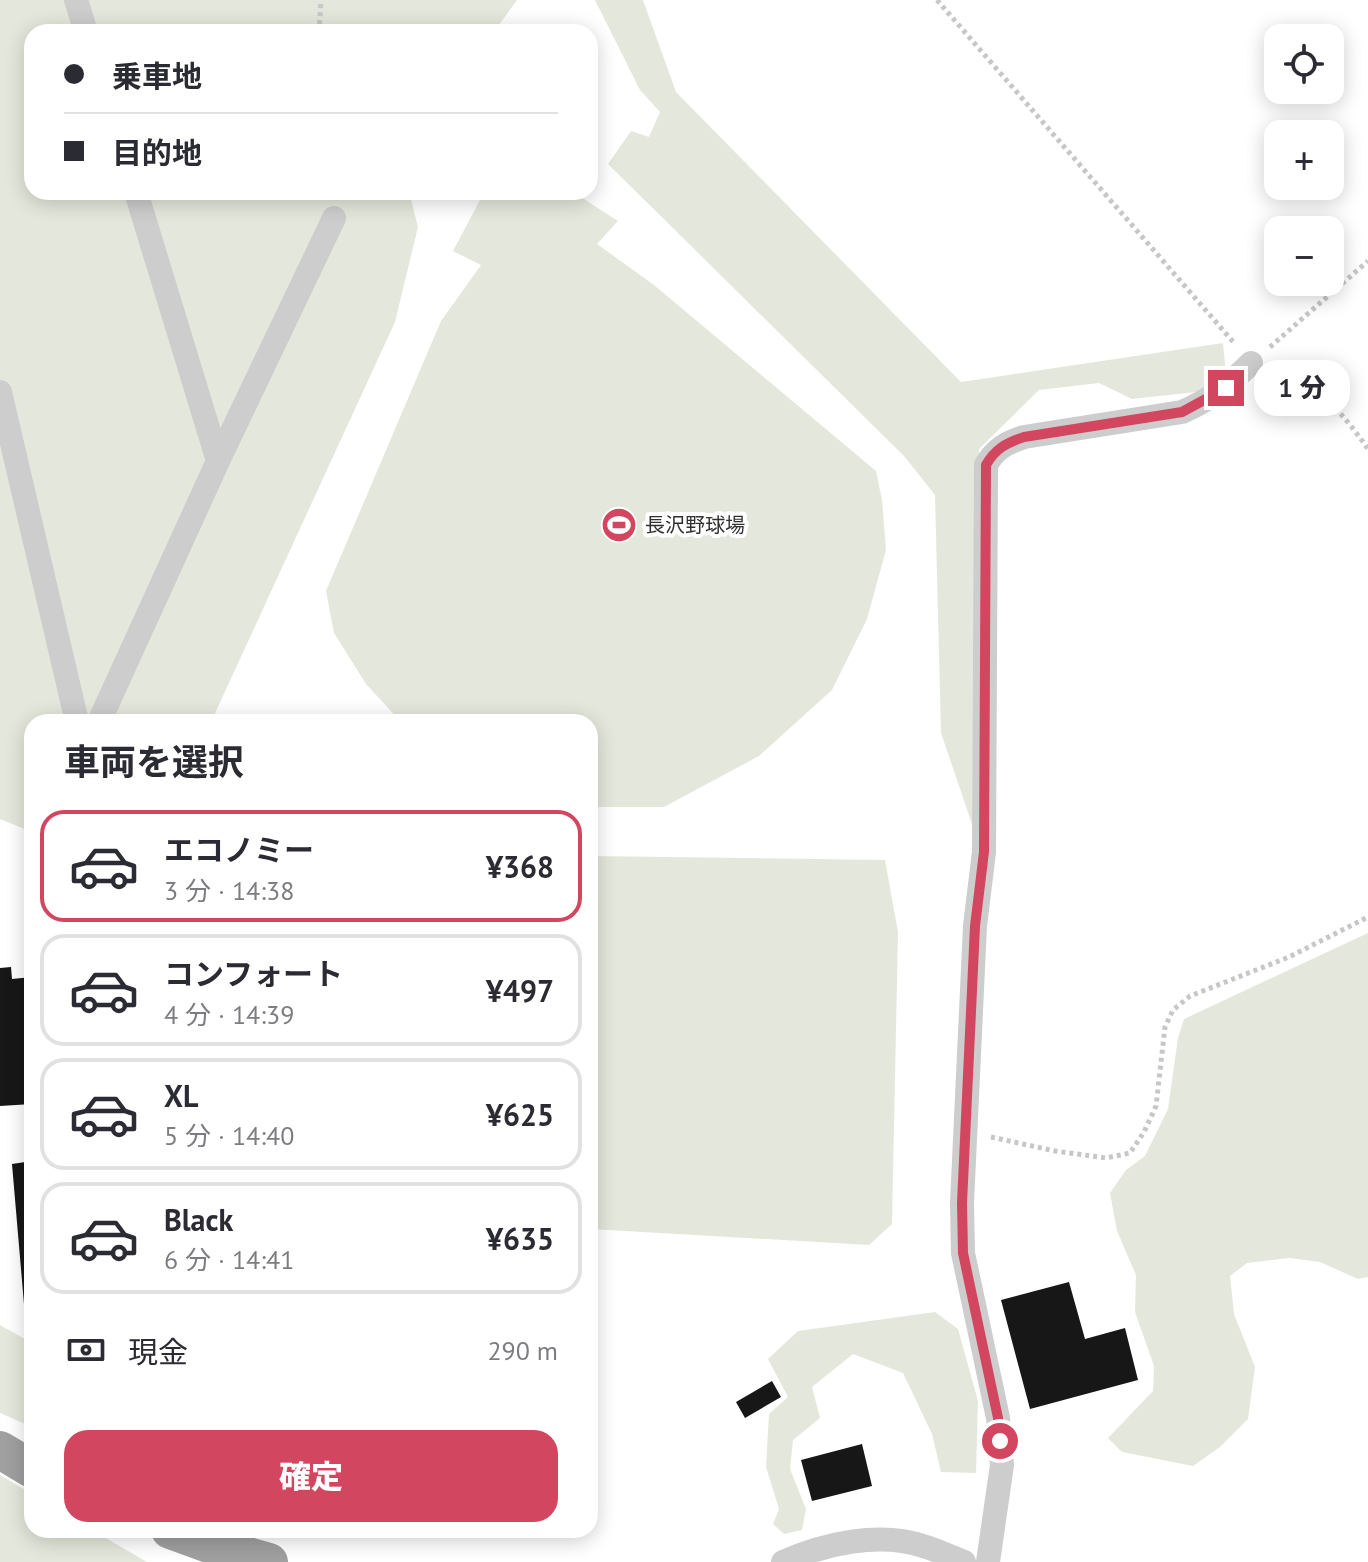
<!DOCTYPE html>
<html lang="ja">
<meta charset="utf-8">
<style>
:root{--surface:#fff;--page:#f7f7f7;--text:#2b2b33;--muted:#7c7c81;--line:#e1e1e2;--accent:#d2465f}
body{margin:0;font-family:"PT Sans","Noto Sans JP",sans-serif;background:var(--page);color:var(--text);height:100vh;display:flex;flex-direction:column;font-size:30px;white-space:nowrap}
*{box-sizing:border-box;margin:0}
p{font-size:26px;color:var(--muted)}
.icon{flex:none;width:44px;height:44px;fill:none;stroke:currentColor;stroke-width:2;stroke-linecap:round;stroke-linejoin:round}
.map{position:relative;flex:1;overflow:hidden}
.drawer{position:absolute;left:24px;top:714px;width:574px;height:824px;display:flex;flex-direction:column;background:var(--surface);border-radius:24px;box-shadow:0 4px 20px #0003}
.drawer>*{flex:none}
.hud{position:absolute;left:24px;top:24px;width:574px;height:176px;border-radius:24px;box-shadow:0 4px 20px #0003;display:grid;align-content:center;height:176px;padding:0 40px;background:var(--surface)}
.tools{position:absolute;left:1264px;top:24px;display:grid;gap:16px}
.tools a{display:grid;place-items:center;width:80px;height:80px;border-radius:16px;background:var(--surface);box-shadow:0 4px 20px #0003;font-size:40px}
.end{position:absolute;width:36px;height:36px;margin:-18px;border:10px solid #d2465f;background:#fff;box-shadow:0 0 0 4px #fff}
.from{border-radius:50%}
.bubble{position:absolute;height:56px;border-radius:24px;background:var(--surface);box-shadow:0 4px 20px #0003;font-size:26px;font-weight:800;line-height:56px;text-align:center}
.hud b{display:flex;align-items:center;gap:28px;height:76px;font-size:30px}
.hud b+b{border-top:2px solid var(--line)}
.hud i{width:20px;height:20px;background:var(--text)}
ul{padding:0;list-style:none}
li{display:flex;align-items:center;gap:24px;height:112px;margin:0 16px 12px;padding:0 24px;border:4px solid var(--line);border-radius:24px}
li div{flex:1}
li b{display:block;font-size:30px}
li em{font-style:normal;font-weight:800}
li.on{border-color:var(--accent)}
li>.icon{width:72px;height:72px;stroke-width:1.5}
h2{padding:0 40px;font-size:36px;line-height:96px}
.pay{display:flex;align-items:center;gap:20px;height:88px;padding:0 40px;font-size:30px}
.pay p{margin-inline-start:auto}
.cta{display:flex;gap:16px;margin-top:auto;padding:16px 40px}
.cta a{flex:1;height:92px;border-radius:24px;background:var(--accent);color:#fff;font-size:32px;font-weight:800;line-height:92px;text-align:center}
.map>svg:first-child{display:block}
.green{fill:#e4e8dc}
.building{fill:#171717}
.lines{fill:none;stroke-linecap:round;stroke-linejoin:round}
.path{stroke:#c7c7c7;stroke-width:5;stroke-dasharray:4 4;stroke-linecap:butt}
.minor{stroke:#cdcdcd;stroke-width:24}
.trunk{stroke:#a0a0a0;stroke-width:38}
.route{stroke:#d2465f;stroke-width:10}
.labels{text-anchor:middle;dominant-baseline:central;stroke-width:8;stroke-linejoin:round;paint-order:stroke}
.poi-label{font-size:20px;fill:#303030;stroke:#fff;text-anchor:start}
</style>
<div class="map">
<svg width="1368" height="1562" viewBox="0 0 1368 1562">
<rect width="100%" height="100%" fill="#fff"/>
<!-- green -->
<g class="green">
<polygon points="0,0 517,0 494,32 32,32 32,192 409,192 418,227 395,322 211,722 32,722 32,832 0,819"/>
<polygon points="595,0 643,0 676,92 961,382 1223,343 1226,374 1196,392 1132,399 1099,383 1039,390 979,449 973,827 941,733 935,495 904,456 608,164 631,131 649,137 660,112 640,90"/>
<polygon points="509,192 573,192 618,221 597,244 654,285 876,471 882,500 886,550 867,619 832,690 759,756 664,807 590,807 590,722 401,722 366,684 334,633 326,591 441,321 481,265 453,251 481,198"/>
<polygon points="590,856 885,860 898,932 892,1224 869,1245 590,1229"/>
<polygon points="1368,933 1368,1277 1358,1279 1320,1262 1289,1258 1247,1263 1230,1276 1234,1314 1255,1367 1248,1419 1220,1447 1193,1466 1122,1452 1108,1438 1153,1391 1154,1366 1135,1312 1136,1275 1117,1231 1110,1193 1126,1170 1145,1156 1168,1109 1178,1038 1184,1019"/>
<polygon points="935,1312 958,1329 978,1401 976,1473 941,1472 932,1434 903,1373 853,1354 812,1387 820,1418 793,1440 790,1469 806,1509 802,1530 784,1534 773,1524 779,1509 766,1467 769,1414 788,1397 768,1359 798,1331"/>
<polygon points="0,1325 32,1343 32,1427 0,1413"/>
<polygon points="0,1475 32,1494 32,1530 92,1530 147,1562 0,1562"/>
</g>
<!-- building -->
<g class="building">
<polygon points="11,967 12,979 32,977 32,1104 0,1106 0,968"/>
<polygon points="32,1161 32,1303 24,1304 12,1164"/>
<polygon points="1069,1282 1085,1339 1125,1328 1138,1380 1030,1409 1001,1300"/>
<polygon points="772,1381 781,1397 745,1418 736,1402"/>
<polygon points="862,1444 872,1486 812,1501 801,1460"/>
</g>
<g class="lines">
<!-- path -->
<g class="path">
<polyline points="937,0 1235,344"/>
<polyline points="319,32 321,0"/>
<polyline points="1270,347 1368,261"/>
<path d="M1275 370C1316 381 1345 416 1368 449"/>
<polyline points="991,1137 1055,1151 1106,1158 1130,1153 1144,1132 1156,1106 1165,1027 1173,1010 1190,996 1289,957 1368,917"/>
</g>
<!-- minor -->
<g class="minor">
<polyline points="76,0 86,32"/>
<polyline points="0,392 77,722"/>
<polyline points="218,461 334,218"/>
<polyline points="99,722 218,461 136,192"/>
<path d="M783 1562C824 1544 879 1531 923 1546 937 1550 951 1557 964 1562"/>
<path d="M988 1562 1002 1465 998 1418 963 1253 962 1203 975 926 984 852 986 465C995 449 1006 443 1024 437L1182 412C1210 400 1230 384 1251 363"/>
</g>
<!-- trunk -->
<g class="trunk">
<polyline points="0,1450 32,1469"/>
<polyline points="170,1530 217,1547 269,1562"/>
</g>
</g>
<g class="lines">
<!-- route -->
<path class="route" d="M1000 1441 998 1418 963 1253 962 1203 975 926 984 852 986 465C995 449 1006 443 1024 437L1182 412 1226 388"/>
</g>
<!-- icons -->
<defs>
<symbol id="stadium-disc" viewBox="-11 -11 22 22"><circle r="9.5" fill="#d2465f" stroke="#fff"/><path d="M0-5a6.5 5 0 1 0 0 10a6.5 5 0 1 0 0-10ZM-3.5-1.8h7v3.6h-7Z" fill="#fff"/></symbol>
</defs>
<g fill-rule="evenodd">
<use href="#stadium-disc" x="599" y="505" width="40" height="40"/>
</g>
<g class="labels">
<!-- poi labels -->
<g class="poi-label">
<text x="645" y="525">長沢野球場</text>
</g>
</g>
</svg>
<div class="tools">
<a><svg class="icon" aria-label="locate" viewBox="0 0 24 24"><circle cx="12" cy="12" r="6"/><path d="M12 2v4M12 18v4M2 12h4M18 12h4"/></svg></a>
<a>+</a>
<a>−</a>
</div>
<i class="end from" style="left:1000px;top:1441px"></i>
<i class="end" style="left:1226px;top:388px"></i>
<div class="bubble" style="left:1254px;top:360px;width:96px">1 分</div>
<div class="hud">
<b><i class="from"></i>乗車地</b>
<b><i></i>目的地</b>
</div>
<section class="drawer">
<h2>車両を選択</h2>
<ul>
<li class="on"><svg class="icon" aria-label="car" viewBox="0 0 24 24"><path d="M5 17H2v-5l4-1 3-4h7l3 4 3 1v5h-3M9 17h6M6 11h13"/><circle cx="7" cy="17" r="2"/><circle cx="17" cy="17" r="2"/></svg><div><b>エコノミー</b><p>3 分 · 14:38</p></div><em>¥368</em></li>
<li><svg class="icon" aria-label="car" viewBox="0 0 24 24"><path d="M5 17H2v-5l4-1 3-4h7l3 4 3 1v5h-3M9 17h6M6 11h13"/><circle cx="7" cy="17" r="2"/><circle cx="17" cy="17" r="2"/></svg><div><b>コンフォート</b><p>4 分 · 14:39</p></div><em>¥497</em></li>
<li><svg class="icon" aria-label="car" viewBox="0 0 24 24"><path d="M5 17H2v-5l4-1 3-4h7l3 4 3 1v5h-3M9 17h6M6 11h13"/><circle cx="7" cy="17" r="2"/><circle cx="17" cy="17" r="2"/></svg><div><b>XL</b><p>5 分 · 14:40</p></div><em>¥625</em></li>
<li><svg class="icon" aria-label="car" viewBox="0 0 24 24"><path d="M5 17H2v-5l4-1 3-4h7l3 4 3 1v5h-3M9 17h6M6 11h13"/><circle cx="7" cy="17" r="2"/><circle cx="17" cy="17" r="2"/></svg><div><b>Black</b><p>6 分 · 14:41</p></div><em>¥635</em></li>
</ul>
<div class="pay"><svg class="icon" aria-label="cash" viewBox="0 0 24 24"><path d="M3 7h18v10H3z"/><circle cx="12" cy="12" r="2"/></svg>現金<p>290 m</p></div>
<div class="cta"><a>確定</a></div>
</section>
</div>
